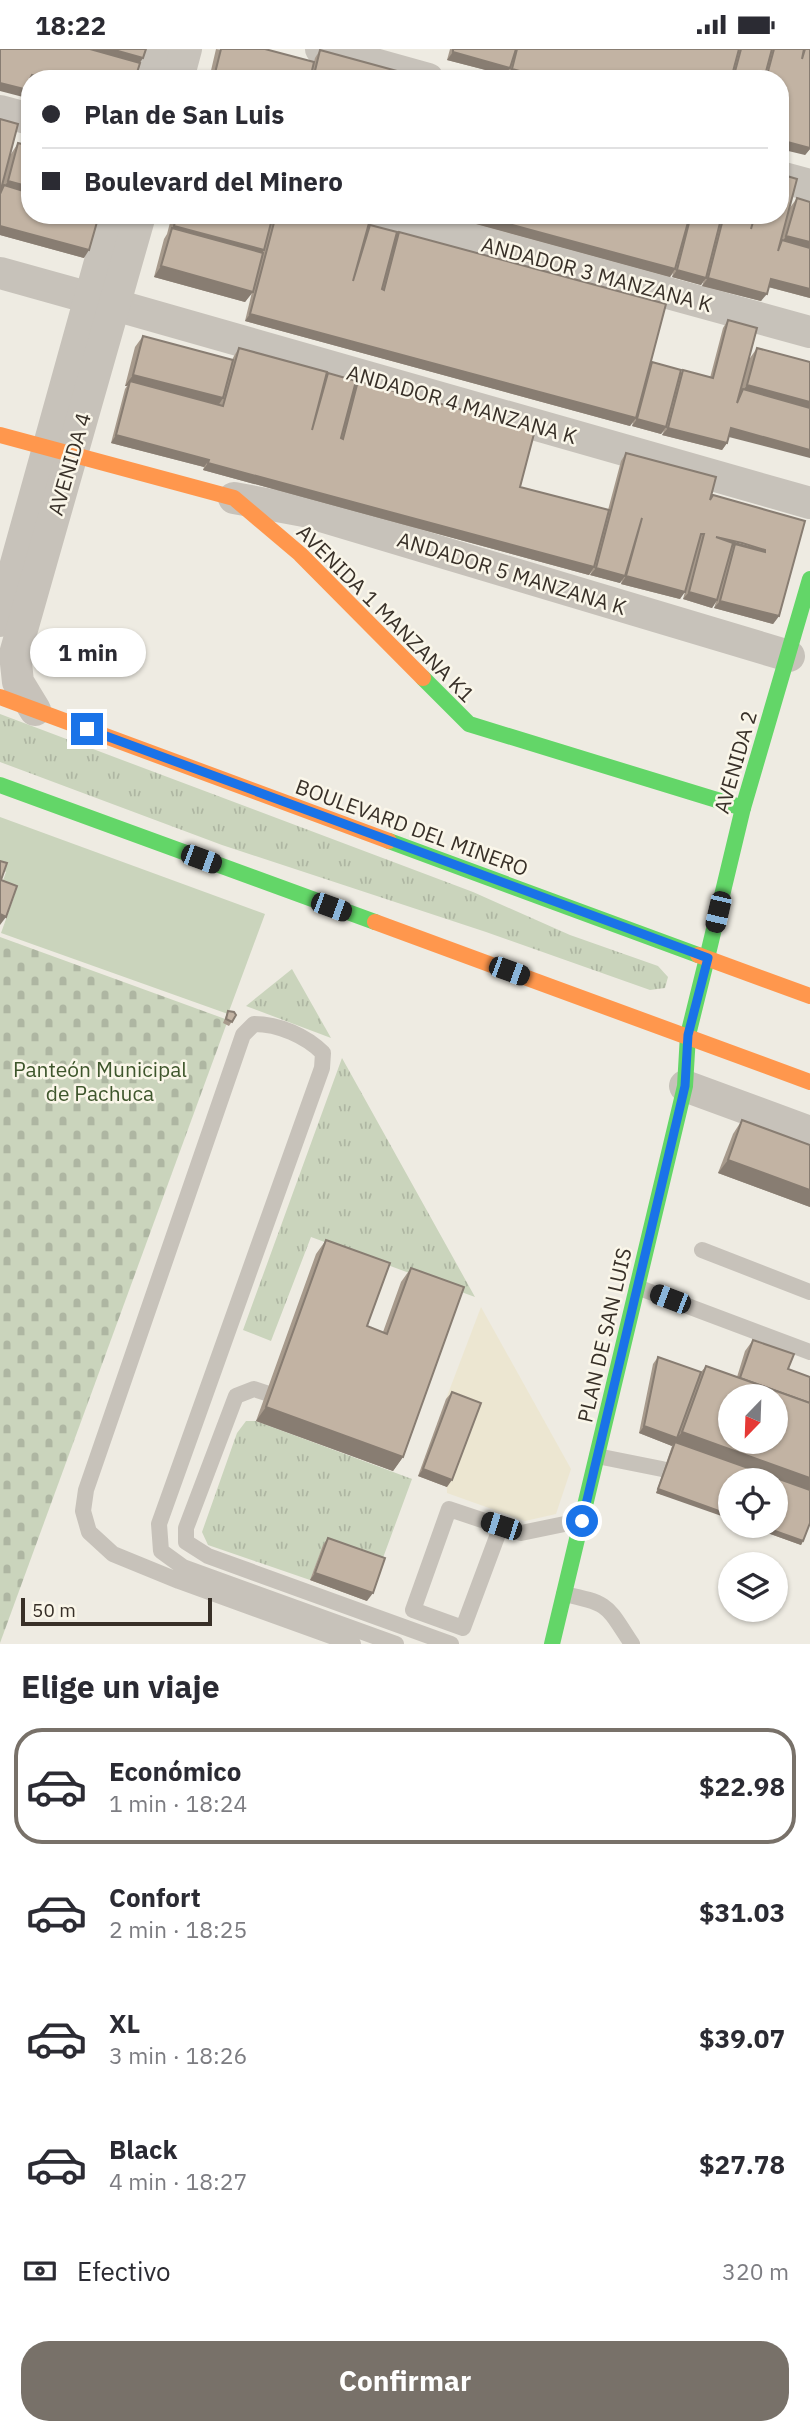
<!DOCTYPE html>
<html lang="es">
<meta charset="utf-8">
<style>
:root{--surface:#fff;--page:#f7f7f7;--text:#2b2b33;--muted:#7c7c81;--line:#e1e1e2;--accent:#787169}
body{margin:0;font-family:"IBM Plex Sans",sans-serif;background:var(--page);color:var(--text);height:100vh;display:flex;flex-direction:column;font-size:26px;white-space:nowrap}
*{box-sizing:border-box;margin:0}
p{font-size:23px;color:var(--muted)}
.icon{flex:none;width:38px;height:38px;fill:none;stroke:currentColor;stroke-width:2;stroke-linecap:round;stroke-linejoin:round}
.map{position:relative;height:1595px;overflow:hidden}
.side{display:flex;flex-direction:column;background:var(--surface);flex:1}
.side>*{flex:none}
.hud{position:absolute;left:21px;top:21px;width:768px;height:154px;border-radius:28px;box-shadow:0 2px 5px #0004;display:grid;align-content:center;height:154px;padding:0 21px;background:var(--surface)}
.needle{width:46px;rotate:203deg}
.tools{position:absolute;left:718px;top:1335px;display:grid;gap:14px}
.tools a{display:grid;place-items:center;width:70px;height:70px;border-radius:50%;background:var(--surface);box-shadow:0 2px 5px #0004;font-size:35px}
.scale{position:absolute;left:21px;bottom:18px;width:191px;box-sizing:border-box;padding-left:7px;border:4px solid #383028;border-top:0;font-size:19px;line-height:24px;white-space:nowrap;color:#383028;-webkit-text-stroke:5px #faf6e9;paint-order:stroke}
.end{position:absolute;width:32px;height:32px;margin:-16px;border:9px solid #1a73e8;background:#fff;box-shadow:0 0 0 4px #fff}
.from{border-radius:50%}
.bubble{position:absolute;height:49px;border-radius:24px;background:var(--surface);box-shadow:0 2px 5px #0004;font-size:23px;font-weight:700;line-height:49px;text-align:center}
.car{position:absolute;width:21px;height:42px;margin:-21px -10px;border-radius:9px;box-shadow:0 0 5px 2px #0007;background:linear-gradient(#222 24%,#8ab4d8 0 40%,#222 0 76%,#8ab4d8 0 86%,#222 0)}
.hud b{display:flex;align-items:center;gap:24px;height:66px;font-size:26px}
.hud b+b{border-top:2px solid var(--line)}
.hud i{width:18px;height:18px;background:var(--text)}
ul{padding:0;list-style:none}
li{display:flex;align-items:center;gap:21px;height:116px;margin:0 14px 10px;padding:0 7px;border:4px solid transparent;border-radius:28px}
li div{flex:1}
li b{display:block;font-size:26px}
li em{font-style:normal;font-weight:700}
li.on{border-color:var(--accent)}
li>.icon{width:63px;height:63px;stroke-width:1.5}
h2{padding:0 21px;font-size:32px;line-height:84px}
.pay{display:flex;align-items:center;gap:18px;height:77px;padding:0 21px;font-size:26px}
.pay p{margin-inline-start:auto}
.primary-button{display:flex;gap:14px;margin-top:auto;padding:14px 21px}
.primary-button a{flex:1;height:80px;border-radius:28px;background:var(--accent);color:#fff;font-size:28px;font-weight:700;line-height:80px;text-align:center}
.status{display:flex;justify-content:space-between;align-items:center;height:49px;padding:0 35px;background:var(--surface);direction:ltr}
.status svg{height:19px;fill:currentColor}
.map>svg:first-child{display:block}
.grass{fill:url(#grass-tufts)}
.cemetery{fill:url(#cemetery-stones)}
.garden{fill:#cad4bc}
.plaza{fill:#ece6d1}
.lines{fill:none;stroke-linecap:round;stroke-linejoin:round}
.lane{stroke:#c7c2ba;stroke-width:16}
.street{stroke:#c7c2ba;stroke-width:32}
.fast{stroke:#63d668;stroke-width:16}
.slow{stroke:#ff974d;stroke-width:16}
.wall{fill:#a79a8c}
.shaded-wall{fill:#887d72}
.building{fill:#c2b3a3;stroke:#887d72;stroke-width:2;fill-rule:evenodd}
.route{stroke:#1a73e8;stroke-width:9}
.labels{text-anchor:middle;dominant-baseline:central;stroke-width:5;stroke-linejoin:round;paint-order:stroke}
.street-label{font-size:21px;fill:#383028;stroke:#faf6e9}
.park-label{font-size:21px;fill:#3e562c;stroke:#faf6e9}
</style>
<div class="status"><b>18:22</b><svg viewBox="0 0 49 12"><path d="M0 12V9h3v3zM5 12V6h3v6zM10 12V3h3v9zM15 12V0h3v12zM26 1h20v11H26zM47 4h2v5h-2z"/></svg></div>
<div class="map">
<svg width="810" height="1595" viewBox="0 0 810 1595">
<defs>
<pattern id="grass-tufts" width="24" height="20" patternUnits="userSpaceOnUse" patternTransform="scale(1.75)"><rect width="24" height="20" fill="#cad4bc"/><path d="M3 7l-1-3M5 7V3M7 7l1-3M15 17l-1-3M17 17v-4M19 17l1-3" fill="none" stroke="#aeb6a2"/></pattern>
<pattern id="cemetery-stones" width="16" height="16" patternUnits="userSpaceOnUse" patternTransform="scale(1.75)"><rect width="16" height="16" fill="#cad4bc"/><path d="M2 7V4a2 2 0 0 1 4 0v3zM10 15v-3a2 2 0 0 1 4 0v3z" fill="#aeb6a2"/></pattern>
</defs>
<rect width="100%" height="100%" fill="#eeebe2"/>
<!-- grass -->
<g class="grass">
<polygon points="0,665 473,843 570,886 658,917 668,928 665,939 650,941 486,883 222,796 0,713"/>
<polygon points="292,920 331,989 246,957"/>
<polygon points="342,1009 475,1248 311,1188 271,1292 243,1281"/>
<polygon points="246,1372 256,1372 412,1430 380,1517 323,1497 310,1531 208,1496 202,1483 237,1384"/>
</g>
<!-- cemetery -->
<polygon class="cemetery" points="0,888 228,971 0,1594"/>
<!-- garden -->
<polygon class="garden" points="0,768 265,865 228,965 1,884 15,845 0,840 6,823 0,820"/>
<!-- plaza -->
<polygon class="plaza" points="481,1258 571,1420 556,1465 525,1472 447,1444 446,1350"/>
<g class="lines">
<!-- lane -->
<g class="lane">
<polyline points="702,1201 810,1243"/>
<polyline points="637,1238 810,1303"/>
<polyline points="266,1344 254,1340 236,1347 186,1479 186,1493 208,1507 451,1595"/>
<polyline points="597,1407 662,1420 685,1428"/>
<polyline points="501,1477 463,1579 413,1561 449,1460 521,1484 579,1472"/>
<path d="M564 1545C611 1555 606 1556 632 1595"/>
<path d="M353 1595 179 1532 113 1505 89 1483 83 1462 86 1441 243 986 254 975C279 975 306 987 323 1004L322 1019 159 1475 161 1502 183 1518 396 1595"/>
</g>
<!-- street -->
<g class="street">
<polyline points="321,0 428,30"/>
<polyline points="150,30 159,0"/>
<polyline points="178,30 186,0"/>
<polyline points="0,62 30,70"/>
<polyline points="780,128 810,136"/>
<polyline points="383,166 810,283"/>
<polyline points="0,224 90,249"/>
<polyline points="115,256 810,454"/>
<polyline points="234,449 304,462 789,607"/>
<polyline points="0,572 113,166"/>
<polyline points="35,661 18,633 15,605 140,166"/>
<polyline points="685,1037 810,1083"/>
</g>
<!-- fast -->
<g class="fast">
<polyline points="423,629 469,675 743,759"/>
<polyline points="0,736 375,873"/>
<polyline points="389,792 698,906"/>
<polyline points="707,909 743,759 810,530"/>
<polyline points="688,986 707,909"/>
<polyline points="552,1595 685,1037 688,986"/>
</g>
<!-- slow -->
<g class="slow">
<polyline points="0,386 234,449 300,505 423,629"/>
<polyline points="0,648 389,792"/>
<polyline points="375,873 810,1033"/>
<polyline points="698,906 810,947"/>
</g>
</g>
<!-- wall -->
<g class="wall">
<polygon points="216,0 314,13 315,9 320,1 407,30 209,30"/>
<polygon points="450,0 810,0 810,100 805,106 780,30 517,30 507,27 508,23 505,26 447,11"/>
<polygon points="0,70 11,105 18,94 84,209 0,186"/>
<polygon points="797,149 810,249 768,238 761,252 702,237 704,231 701,236 672,228 673,224 670,228 443,166 780,166 789,160"/>
<polygon points="172,166 339,166 367,179 370,176 396,188 399,183 650,317 652,313 680,325 683,321 710,329 723,279 728,271 750,309 757,299 810,313 729,387 727,394 722,401 662,386 664,382 661,385 632,377 633,373 630,377 245,272 252,243 245,253 154,228 164,190 167,185"/>
<polygon points="143,287 232,311 234,307 239,299 326,328 328,324 354,337 358,332 520,438 608,461 621,412 626,404 710,449 779,567 773,575 714,559 716,553 712,559 683,550 699,492 680,550 621,535 622,530 620,534 590,526 592,522 589,526 203,421 204,418 111,394 125,340 127,337 125,337 135,298"/>
<polygon points="228,962 236,966 229,977 223,974"/>
<polygon points="742,1071 810,1096 810,1158 718,1124 733,1085"/>
<polygon points="326,1191 367,1277 383,1283 401,1233 411,1219 403,1408 393,1422 256,1372 316,1205"/>
<polygon points="753,1291 788,1320 803,1492 801,1496 748,1477 775,1477 656,1444 672,1397 639,1384 653,1315 658,1308 701,1323 706,1317 737,1328 745,1302"/>
<polygon points="452,1343 447,1438 418,1427 446,1350"/>
<polygon points="328,1489 367,1552 310,1531 323,1496"/>
</g>
<!-- shaded-wall -->
<g class="shaded-wall">
<polygon points="64,0 111,0 143,9 136,20"/>
<polygon points="453,3 510,19 505,26 447,11"/>
<polygon points="512,20 550,30 517,30 507,27"/>
<polygon points="32,26 46,30 30,30"/>
<polygon points="0,34 28,41 23,48 0,42"/>
<polygon points="780,91 810,99 810,100 805,106 780,100"/>
<polygon points="8,132 30,138 30,151 1,143"/>
<polygon points="443,166 475,166 675,220 670,228"/>
<polygon points="0,177 89,201 84,209 0,186"/>
<polygon points="174,177 264,201 257,212 171,182"/>
<polygon points="786,187 810,193 810,206 781,195"/>
<polygon points="161,217 253,243 245,253 154,228"/>
<polygon points="677,221 706,229 701,236 672,228"/>
<polygon points="708,229 767,245 761,252 702,237"/>
<polygon points="771,230 810,240 810,249 765,237"/>
<polygon points="250,265 636,369 630,377 245,272"/>
<polygon points="133,326 223,349 216,360 130,332 127,337 125,337"/>
<polygon points="747,336 810,353 810,366 739,347"/>
<polygon points="637,370 666,378 661,385 632,377"/>
<polygon points="668,379 727,394 722,401 662,386"/>
<polygon points="731,379 810,401 810,409 725,387"/>
<polygon points="116,386 209,411 204,418 111,394"/>
<polygon points="208,414 594,518 589,526 203,421"/>
<polygon points="716,488 765,501 760,509 735,495 731,500"/>
<polygon points="596,519 625,527 620,534 590,526"/>
<polygon points="626,527 685,543 680,550 621,535"/>
<polygon points="689,543 717,551 712,559 683,550"/>
<polygon points="720,552 779,567 773,575 714,559"/>
<polygon points="0,865 6,868 0,876"/>
<polygon points="728,1111 810,1141 810,1158 718,1124"/>
<polygon points="266,1358 403,1408 393,1422 256,1372"/>
<polygon points="644,1377 677,1389 682,1383 810,1429 810,1446 675,1393 672,1397 639,1384"/>
<polygon points="423,1420 452,1431 447,1438 418,1427"/>
<polygon points="658,1440 730,1466 730,1470 656,1444"/>
<polygon points="748,1477 761,1477 803,1492 801,1496"/>
<polygon points="315,1524 373,1544 367,1552 310,1531"/>
</g>
<!-- building -->
<g class="building">
<polygon points="0,0 90,0 140,14 135,30 46,30 32,26 30,30 28,41 0,34"/>
<polygon points="111,0 146,0 143,9"/>
<polygon points="221,0 265,0 314,13 310,30 221,30 214,28"/>
<polygon points="453,0 516,0 510,19 453,3"/>
<polygon points="517,0 739,0 731,30 550,30 512,20"/>
<polygon points="741,0 772,0 764,30 733,30"/>
<polygon points="774,0 804,0 802,10 805,0 810,0 810,99 780,91 780,30 766,30"/>
<polygon points="320,1 408,25 407,30 313,30"/>
<polygon points="410,27 422,30 409,30"/>
<polygon points="0,70 18,75 0,144"/>
<polygon points="18,94 30,97 30,138 8,132"/>
<polygon points="780,125 797,130 778,202 782,191 810,199 810,240 771,230 767,245 708,229 724,166 755,166 751,180 755,166 780,166"/>
<polygon points="4,136 30,144 30,166 99,166 89,201 0,177 0,145"/>
<polygon points="797,149 810,153 810,193 786,187"/>
<polygon points="177,166 273,166 264,201 174,177"/>
<polygon points="276,166 339,166 369,174 353,232 370,176 397,183 382,240 384,241 399,183 666,255 636,369 250,265"/>
<polygon points="475,166 690,166 675,220"/>
<polygon points="691,166 722,166 706,229 677,221"/>
<polygon points="172,179 263,204 253,243 161,217"/>
<polygon points="728,271 757,279 737,354 743,340 810,359 810,401 731,379 727,394 668,379 683,321 713,329"/>
<polygon points="143,287 233,311 223,349 133,326"/>
<polygon points="239,299 327,323 312,381 328,324 356,332 341,389 343,390 358,332 535,381 520,438 609,461 594,518 208,414 209,411 116,386 130,332 223,357"/>
<polygon points="757,299 810,313 810,353 747,336"/>
<polygon points="652,313 681,321 666,378 637,370"/>
<polygon points="626,404 716,428 710,451 713,446 805,472 779,567 720,552 735,495 765,503 765,501 742,494 716,488 733,494 717,551 689,543 704,485 701,485 685,543 626,527 642,469 625,527 596,519"/>
<polygon points="0,812 7,814 1,831 17,837 6,868 0,865"/>
<polygon points="228,962 234,963 236,966 232,973 226,970"/>
<polygon points="742,1071 810,1096 810,1141 728,1111"/>
<polygon points="326,1191 390,1214 367,1277 387,1285 411,1219 464,1238 403,1408 266,1358"/>
<polygon points="753,1291 794,1305 788,1320 810,1328 810,1354 740,1329"/>
<polygon points="658,1308 701,1323 677,1389 644,1377"/>
<path d="M706 1317 810 1354V1429L682 1383ZM730 1348H775V1393H730Z"/>
<polygon points="452,1343 481,1354 452,1431 423,1420"/>
<polygon points="675,1393 810,1441 810,1474 803,1492 761,1477 775,1477 775,1432 730,1432 730,1466 658,1440"/>
<polygon points="328,1489 385,1509 373,1544 315,1524"/>
</g>
<g class="lines">
<!-- route -->
<polyline class="route" points="87,680 708,909 688,986 685,1037 582,1472"/>
</g>
<g class="labels">
<!-- street labels -->
<g class="street-label">
<text transform="translate(597 225) rotate(15)">ANDADOR 3 MANZANA K</text>
<text transform="translate(462 355) rotate(16)">ANDADOR 4 MANZANA K</text>
<text transform="translate(69 415) rotate(-74)">AVENIDA 4</text>
<text transform="translate(512 524) rotate(17)">ANDADOR 5 MANZANA K</text>
<text transform="translate(386 564) rotate(45)">AVENIDA 1 MANZANA K1</text>
<text transform="translate(735 713) rotate(-74)">AVENIDA 2</text>
<text transform="translate(412 778) rotate(20)">BOULEVARD DEL MINERO</text>
<text transform="translate(604 1286) rotate(-77)">PLAN DE SAN LUIS</text>
</g>
<!-- park labels -->
<g class="park-label">
<text x="100" y="1020">Panteón Municipal<tspan x="100" dy="24">de Pachuca</tspan></text>
</g>
</g>
</svg>
<div class="tools">
<a><svg class="needle" viewBox="-14 -14 28 28"><path d="M0-13l5 13h-10z" fill="#e53935"/><path d="M0 13l5-13h-10z" fill="#7c7c81"/></svg></a>
<a><svg class="icon" aria-label="locate" viewBox="0 0 24 24"><circle cx="12" cy="12" r="6"/><path d="M12 2v4M12 18v4M2 12h4M18 12h4"/></svg></a>
<a><svg class="icon" aria-label="layers" viewBox="0 0 24 24"><path d="M12 4l9 5-9 5-9-5zM3 14l9 5 9-5"/></svg></a>
</div>
<div class="scale">50 m</div>
<i class="end from" style="left:582px;top:1472px"></i>
<i class="end" style="left:87px;top:680px"></i>
<div class="bubble" style="left:30px;top:579px;width:116px">1 min</div>
<i class="car" style="left:201px;top:810px;rotate:110deg"></i>
<i class="car" style="left:331px;top:858px;rotate:110deg"></i>
<i class="car" style="left:718px;top:863px;rotate:193deg"></i>
<i class="car" style="left:509px;top:922px;rotate:110deg"></i>
<i class="car" style="left:670px;top:1250px;rotate:291deg"></i>
<i class="car" style="left:501px;top:1477px;rotate:288deg"></i>
<div class="hud">
<b><i class="from"></i>Plan de San Luis</b>
<b><i></i>Boulevard del Minero</b>
</div>
</div>
<section class="side">
<h2>Elige un viaje</h2>
<ul>
<li class="on"><svg class="icon" aria-label="car" viewBox="0 0 24 24"><path d="M5 17H2v-5l4-1 3-4h7l3 4 3 1v5h-3M9 17h6M6 11h13"/><circle cx="7" cy="17" r="2"/><circle cx="17" cy="17" r="2"/></svg><div><b>Económico</b><p>1 min · 18:24</p></div><em>$22.98</em></li>
<li><svg class="icon" aria-label="car" viewBox="0 0 24 24"><path d="M5 17H2v-5l4-1 3-4h7l3 4 3 1v5h-3M9 17h6M6 11h13"/><circle cx="7" cy="17" r="2"/><circle cx="17" cy="17" r="2"/></svg><div><b>Confort</b><p>2 min · 18:25</p></div><em>$31.03</em></li>
<li><svg class="icon" aria-label="car" viewBox="0 0 24 24"><path d="M5 17H2v-5l4-1 3-4h7l3 4 3 1v5h-3M9 17h6M6 11h13"/><circle cx="7" cy="17" r="2"/><circle cx="17" cy="17" r="2"/></svg><div><b>XL</b><p>3 min · 18:26</p></div><em>$39.07</em></li>
<li><svg class="icon" aria-label="car" viewBox="0 0 24 24"><path d="M5 17H2v-5l4-1 3-4h7l3 4 3 1v5h-3M9 17h6M6 11h13"/><circle cx="7" cy="17" r="2"/><circle cx="17" cy="17" r="2"/></svg><div><b>Black</b><p>4 min · 18:27</p></div><em>$27.78</em></li>
</ul>
<div class="pay"><svg class="icon" aria-label="cash" viewBox="0 0 24 24"><path d="M3 7h18v10H3z"/><circle cx="12" cy="12" r="2"/></svg>Efectivo<p>320 m</p></div>
<div class="primary-button"><a>Confirmar</a></div>
</section>
